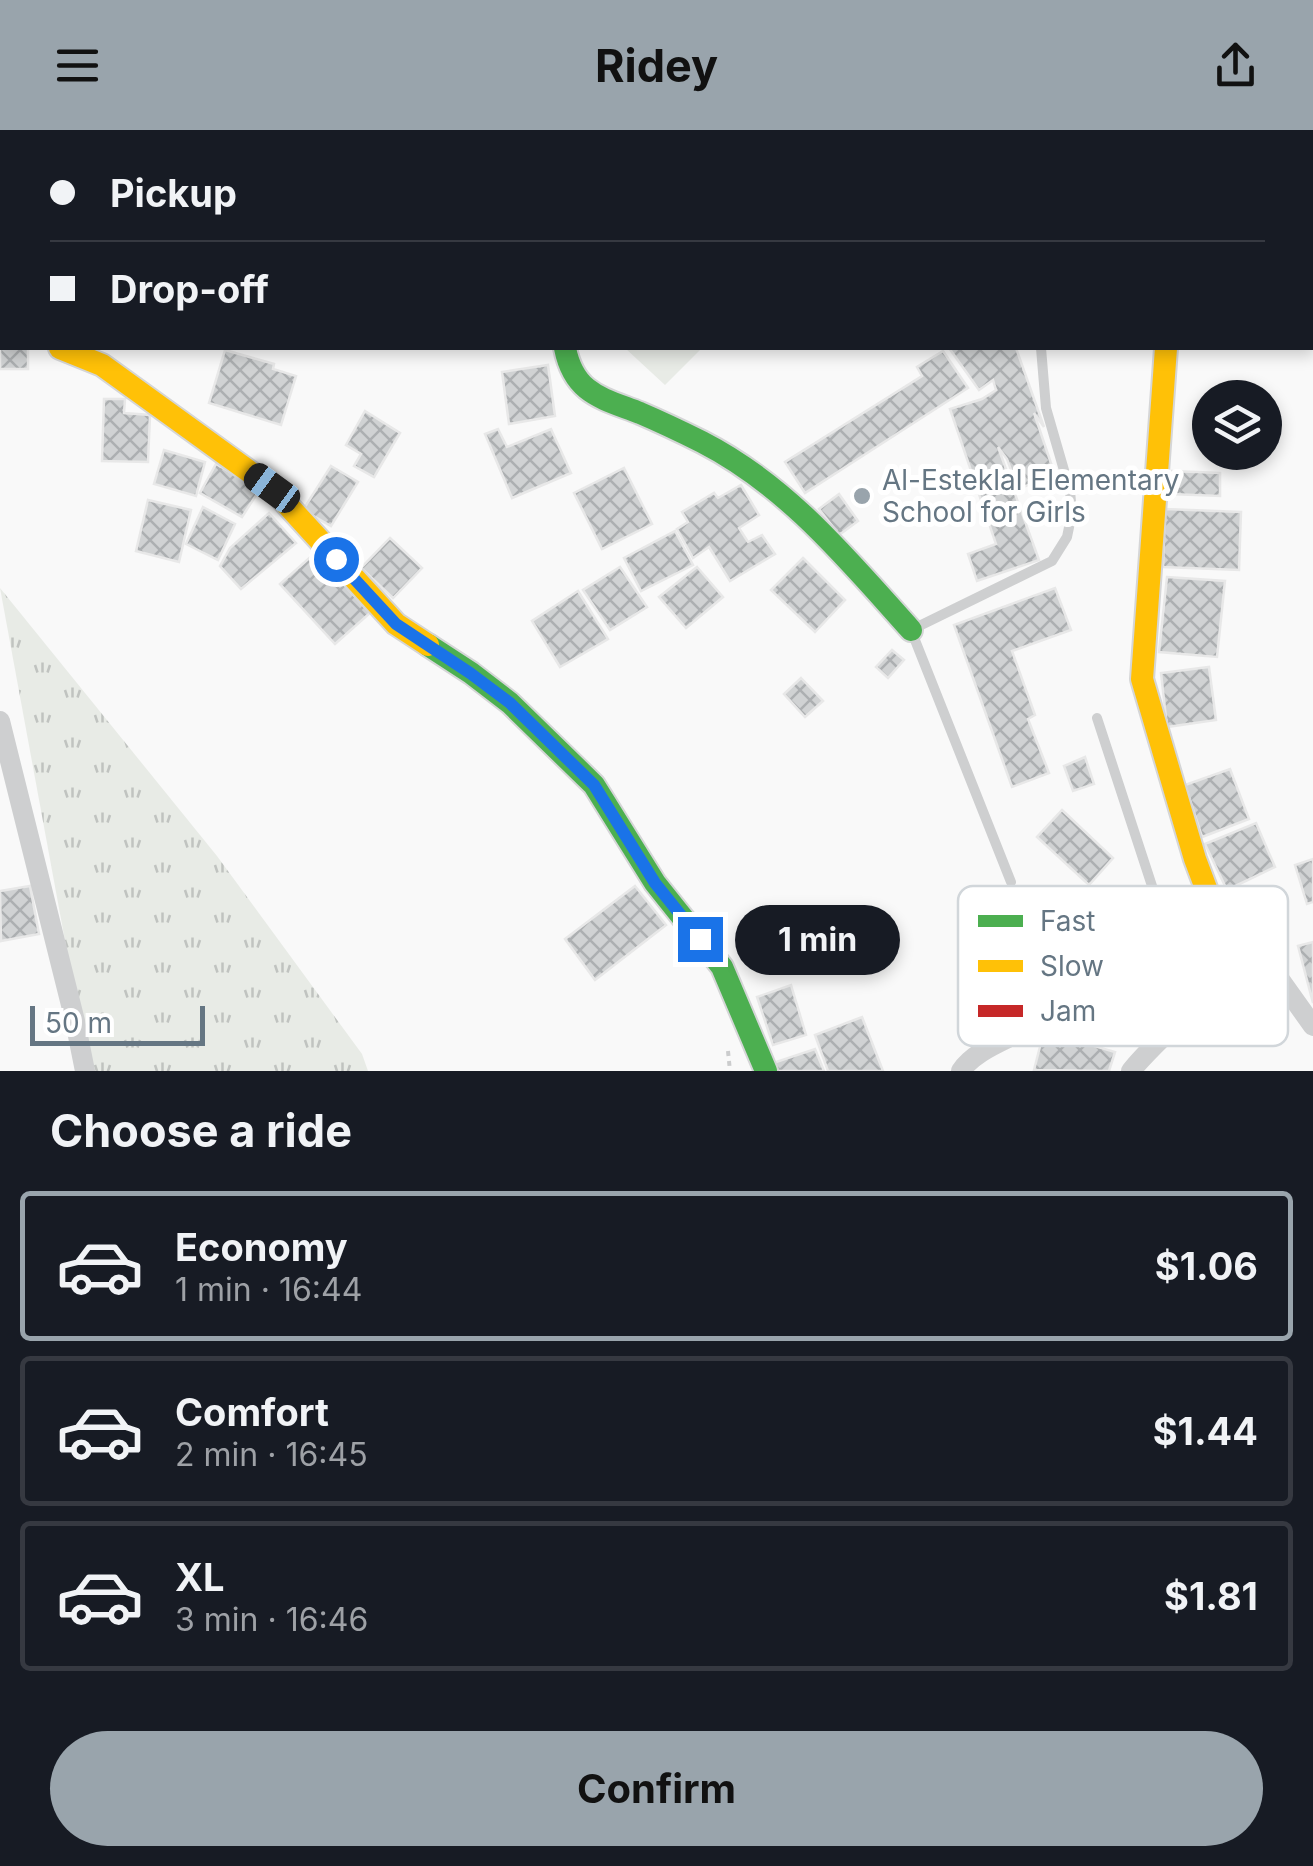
<!DOCTYPE html>
<meta charset="utf-8">
<style>
:root{--surface:#171b24;--page:#242831;--text:#f1f3f6;--muted:#9ea1a6;--line:#363941;--accent:#99a4ac}
body{margin:0;font-family:Inter,sans-serif;background:var(--page);color:var(--text);height:100vh;display:flex;flex-direction:column;font-size:38px;white-space:nowrap}
*{box-sizing:border-box;margin:0}
p{font-size:32px;color:var(--muted)}
.icon{flex:none;width:55px;height:55px;fill:none;stroke:currentColor;stroke-width:2;stroke-linecap:round;stroke-linejoin:round}
.map{position:relative;height:941px;overflow:hidden}
.sheet{display:flex;flex-direction:column;background:var(--surface);flex:1}
.sheet>*{flex:none}
.guide{position:absolute;left:0px;top:0px;width:1315px;height:220px;box-shadow:0 5px 15px #0003;display:grid;align-content:center;height:220px;padding:0 50px;background:var(--surface)}
.controls{position:absolute;left:1192px;top:250px;display:grid;gap:20px}
.controls a{display:grid;place-items:center;width:90px;height:90px;border-radius:50%;background:var(--surface);box-shadow:0 5px 15px #0003;font-size:50px}
.scale{position:absolute;left:30px;bottom:25px;width:175px;box-sizing:border-box;padding-left:10px;border:5px solid #657683;border-top:0;font-size:28px;line-height:35px;white-space:nowrap;color:#657683;-webkit-text-stroke:8px #fff;paint-order:stroke}
.end{position:absolute;width:45px;height:45px;margin:-22px;border:12px solid #1a73e8;background:#fff;box-shadow:0 0 0 5px #fff}
.from{border-radius:50%}
.bubble{position:absolute;height:70px;border-radius:35px;background:var(--surface);box-shadow:0 5px 15px #0003;font-size:32px;font-weight:700;line-height:70px;text-align:center}
.car{position:absolute;width:30px;height:60px;margin:-30px -15px;border-radius:12px;box-shadow:0 0 8px 2px #0007;background:linear-gradient(#222 24%,#8ab4d8 0 40%,#222 0 76%,#8ab4d8 0 86%,#222 0)}
.guide b{display:flex;align-items:center;gap:35px;height:95px;font-size:38px}
.guide b+b{border-top:2px solid var(--line)}
.guide i{width:25px;height:25px;background:var(--text)}
ul{padding:0;list-style:none}
li{display:flex;align-items:center;gap:30px;height:150px;margin:0 20px 15px;padding:0 30px;border:5px solid var(--line);border-radius:10px}
li div{flex:1}
li b{display:block;font-size:38px}
li em{font-style:normal;font-weight:700}
li.current{border-color:var(--accent)}
li>.icon{width:90px;height:90px;stroke-width:1.5}
h2{padding:0 50px;font-size:45px;line-height:120px}
.button{display:flex;gap:20px;margin-top:auto;padding:20px 50px}
.button a{flex:1;height:115px;border-radius:60px;background:var(--accent);color:#111;font-size:40px;font-weight:700;line-height:115px;text-align:center}
header{display:flex;justify-content:space-between;align-items:center;height:130px;padding:0 50px;background:var(--accent);color:#111;font-size:45px;font-weight:700}
.map>svg:first-child{display:block}
.grass{fill:url(#grass-tufts)}
.pitch{fill:#e8ebe6}
.building{fill:url(#building-cross-hatch);stroke:#e8e8e8;stroke-width:2.5}
.lines{fill:none;stroke-linecap:round;stroke-linejoin:round}
.fast-casing{stroke:#d5d6d7;stroke-width:26}
.slow-casing{stroke:#d5d6d7;stroke-width:26}
.jam-casing{stroke:#d5d6d7;stroke-width:26}
.path{stroke:#cbcccd;stroke-width:4;stroke-dasharray:5 5;stroke-linecap:butt}
.lane{stroke:#cecfd0;stroke-width:10}
.street{stroke:#cecfd0;stroke-width:20}
.fast{stroke:#4caf50;stroke-width:22}
.slow{stroke:#ffc107;stroke-width:22}
.jam{stroke:#c62828;stroke-width:22}
.route{stroke:#1a73e8;stroke-width:12}
.poi-dot{fill:#99a4ac;stroke:#fff;stroke-width:4}
.labels{text-anchor:middle;dominant-baseline:central;stroke-width:10;stroke-linejoin:round;paint-order:stroke}
.poi-label{font-size:28px;fill:#657683;stroke:#fff;text-anchor:start}
.key{fill:#fff;stroke:#d1d6da;stroke-width:2.5}
.key-label{font-size:28px;fill:#657683}
</style>
<header><svg class="icon" aria-label="menu" viewBox="0 0 24 24"><path d="M4 6h16M4 12h16M4 18h16"/></svg>Ridey<svg class="icon" aria-label="share" viewBox="0 0 24 24"><path d="M12 15V3M7 8l5-5 5 5M5 13v7h14v-7"/></svg></header>
<div class="map">
<svg width="1313" height="941" viewBox="0 0 1313 941">
<defs>
<pattern id="grass-tufts" width="24" height="20" patternUnits="userSpaceOnUse" patternTransform="scale(2.5)"><rect width="24" height="20" fill="#e8ebe6"/><path d="M3 7l-1-3M5 7V3M7 7l1-3M15 17l-1-3M17 17v-4M19 17l1-3" fill="none" stroke="#c0c3c0"/></pattern>
<pattern id="building-cross-hatch" width="8" height="8" patternUnits="userSpaceOnUse" patternTransform="scale(2.5)"><rect width="8" height="8" fill="#d0d2d3"/><path d="M0 0l8 8M0 8l8-8" fill="none" stroke="#acafb1"/></pattern>
</defs>
<rect width="100%" height="100%" fill="#f9f9f9"/>
<!-- grass -->
<polygon class="grass" points="0,458 217,726 362,924 368,941 89,941"/>
<!-- pitch -->
<g class="pitch">
<polygon points="582,0 909,0 907,2 579,2"/>
<polygon points="625,218 702,218 665,255"/>
</g>
<!-- building -->
<g class="building">
<polygon points="0,0 56,0 51,2 2,2 2,22 0,22"/>
<rect x="1171" y="0" width="72" height="2"/>
<polygon points="0,188 2,188 2,218 28,218 28,239 0,239"/>
<polygon points="949,218 1016,218 1044,297 1034,283 1055,345 1018,359 1007,329 998,317 1039,430 977,451 968,424 996,414 950,279 982,269 996,260 993,250 979,260"/>
<polygon points="225,220 274,234 273,239 296,246 281,295 209,273"/>
<polygon points="943,221 968,258 805,363 785,332 922,246 917,237"/>
<polygon points="548,235 555,286 509,294 502,242"/>
<polygon points="104,269 125,269 124,283 150,285 148,332 102,331"/>
<polygon points="365,281 400,303 374,347 354,336 361,324 346,315"/>
<polygon points="498,299 507,317 551,299 571,343 512,368 485,304"/>
<polygon points="164,320 205,332 196,366 154,354"/>
<polygon points="216,334 260,359 242,387 200,363"/>
<polygon points="331,336 358,352 331,396 303,380"/>
<polygon points="624,338 652,394 602,419 574,363"/>
<polygon points="1172,341 1220,343 1220,366 1170,364"/>
<polygon points="741,355 759,385 739,398 748,412 762,405 775,424 730,451 709,417 693,428 677,399 688,392 682,382 714,363 718,368"/>
<polygon points="839,364 858,391 839,405 819,379"/>
<polygon points="148,370 191,380 179,432 136,421"/>
<polygon points="203,377 235,394 218,430 186,414"/>
<polygon points="1165,379 1241,382 1239,440 1163,437"/>
<polygon points="269,383 296,413 241,459 220,436 230,418"/>
<polygon points="675,401 693,435 641,461 624,428"/>
<polygon points="390,408 422,438 393,468 361,438"/>
<polygon points="315,423 370,483 335,514 280,454"/>
<polygon points="803,428 845,470 815,502 771,460"/>
<polygon points="620,437 647,477 610,500 583,460"/>
<polygon points="697,437 723,467 686,498 659,467"/>
<polygon points="1167,447 1225,451 1217,527 1159,522"/>
<polygon points="1055,458 1071,500 1012,521 1035,585 1028,589 1049,643 1012,657 954,495"/>
<polygon points="578,461 608,509 560,537 532,491"/>
<polygon points="892,520 904,530 888,548 876,537"/>
<polygon points="1209,537 1216,590 1167,597 1161,543"/>
<polygon points="801,548 823,571 805,587 784,564"/>
<polygon points="1085,627 1094,654 1073,661 1064,636"/>
<polygon points="1230,639 1249,689 1202,707 1185,655"/>
<polygon points="1062,680 1113,728 1089,755 1037,707"/>
<polygon points="1256,693 1275,737 1227,760 1205,714"/>
<polygon points="1313,729 1313,772 1307,774 1295,735"/>
<polygon points="30,756 39,804 1,811 0,761"/>
<polygon points="635,756 666,795 595,850 565,809"/>
<polygon points="1313,812 1313,873 1298,816"/>
<polygon points="791,855 806,905 773,915 757,867"/>
<polygon points="862,887 883,941 828,941 815,905"/>
<polygon points="1044,901 1115,922 1109,941 1034,940"/>
<polygon points="815,919 824,941 776,941 773,933"/>
</g>
<g class="lines">
<defs>
<g id="fast">
<path d="M565 218C574 264 602 268 640 283 661 292 682 302 702 312 788 356 848 430 911 500"/>
<polyline points="428,515 471,543 510,573 594,655 655,753 722,837 766,941"/>
</g>
<g id="slow">
<polyline points="143,2 145,0"/>
<polyline points="60,218 102,235 272,358 396,494 428,515"/>
<polyline points="1166,218 1142,549 1195,729 1213,777"/>
</g>
<g id="jam">
<polyline points="1143,0 1145,2"/>
<polyline points="0,60 2,60"/>
</g>
</defs>
<!-- fast casing -->
<use href="#fast" class="fast-casing"/>
<!-- slow casing -->
<use href="#slow" class="slow-casing"/>
<!-- jam casing -->
<use href="#jam" class="jam-casing"/>
<!-- path -->
<polyline class="path" points="728,921 730,941"/>
<!-- lane -->
<g class="lane">
<polyline points="1009,0 1010,2"/>
<polyline points="198,2 202,0"/>
<polyline points="495,2 497,0"/>
<polyline points="1097,588 1154,762 1180,829 1205,858"/>
<polyline points="1011,752 911,500 1052,431 1067,407 1072,383 1070,361 1046,278 1041,218"/>
</g>
<!-- street -->
<g class="street">
<polyline points="0,170 2,170"/>
<polyline points="0,591 75,891 85,941"/>
<polyline points="1215,779 1233,801 1276,844 1313,896"/>
<path d="M961 941C972 924 996 914 1014 905"/>
<path d="M1131 941C1157 907 1207 875 1218 831 1221 814 1216 793 1213 777"/>
</g>
<!-- fast -->
<use href="#fast" class="fast"/>
<!-- slow -->
<use href="#slow" class="slow"/>
<!-- jam -->
<use href="#jam" class="jam"/>
</g>
<g class="lines">
<!-- route -->
<polyline class="route" points="336,429 396,494 470,543 510,573 594,655 655,753 700,809"/>
</g>
<!-- markers -->
<circle class="poi-dot" cx="862" cy="366" r="10"/>
<g class="labels">
<!-- poi labels -->
<g class="poi-label">
<text x="882" y="350">Al-Esteklal Elementary<tspan x="882" dy="32">School for Girls</tspan></text>
</g>
</g>
<!-- legend -->
<rect x="958" y="756" width="330" height="160" rx="15" class="key"/>
<rect x="978" y="785" width="45" height="12" fill="#4caf50"/>
<rect x="978" y="830" width="45" height="12" fill="#ffc107"/>
<rect x="978" y="875" width="45" height="12" fill="#c62828"/>
<g class="key-label">
<text x="1040" y="801">Fast</text>
<text x="1040" y="846">Slow</text>
<text x="1040" y="891">Jam</text>
</g>
</svg>
<div class="controls">
<a><svg class="icon" aria-label="layers" viewBox="0 0 24 24"><path d="M12 4l9 5-9 5-9-5zM3 14l9 5 9-5"/></svg></a>
</div>
<div class="scale">50 m</div>
<i class="end from" style="left:336px;top:429px"></i>
<i class="end" style="left:700px;top:809px"></i>
<div class="bubble" style="left:735px;top:775px;width:165px">1 min</div>
<i class="car" style="left:272px;top:358px;rotate:306deg"></i>
<div class="guide">
<b><i class="from"></i>Pickup</b>
<b><i></i>Drop-off</b>
</div>
</div>
<section class="sheet">
<h2>Choose a ride</h2>
<ul>
<li class="current"><svg class="icon" aria-label="car" viewBox="0 0 24 24"><path d="M5 17H2v-5l4-1 3-4h7l3 4 3 1v5h-3M9 17h6M6 11h13"/><circle cx="7" cy="17" r="2"/><circle cx="17" cy="17" r="2"/></svg><div><b>Economy</b><p>1 min · 16:44</p></div><em>$1.06</em></li>
<li><svg class="icon" aria-label="car" viewBox="0 0 24 24"><path d="M5 17H2v-5l4-1 3-4h7l3 4 3 1v5h-3M9 17h6M6 11h13"/><circle cx="7" cy="17" r="2"/><circle cx="17" cy="17" r="2"/></svg><div><b>Comfort</b><p>2 min · 16:45</p></div><em>$1.44</em></li>
<li><svg class="icon" aria-label="car" viewBox="0 0 24 24"><path d="M5 17H2v-5l4-1 3-4h7l3 4 3 1v5h-3M9 17h6M6 11h13"/><circle cx="7" cy="17" r="2"/><circle cx="17" cy="17" r="2"/></svg><div><b>XL</b><p>3 min · 16:46</p></div><em>$1.81</em></li>
</ul>
<div class="button"><a>Confirm</a></div>
</section>
